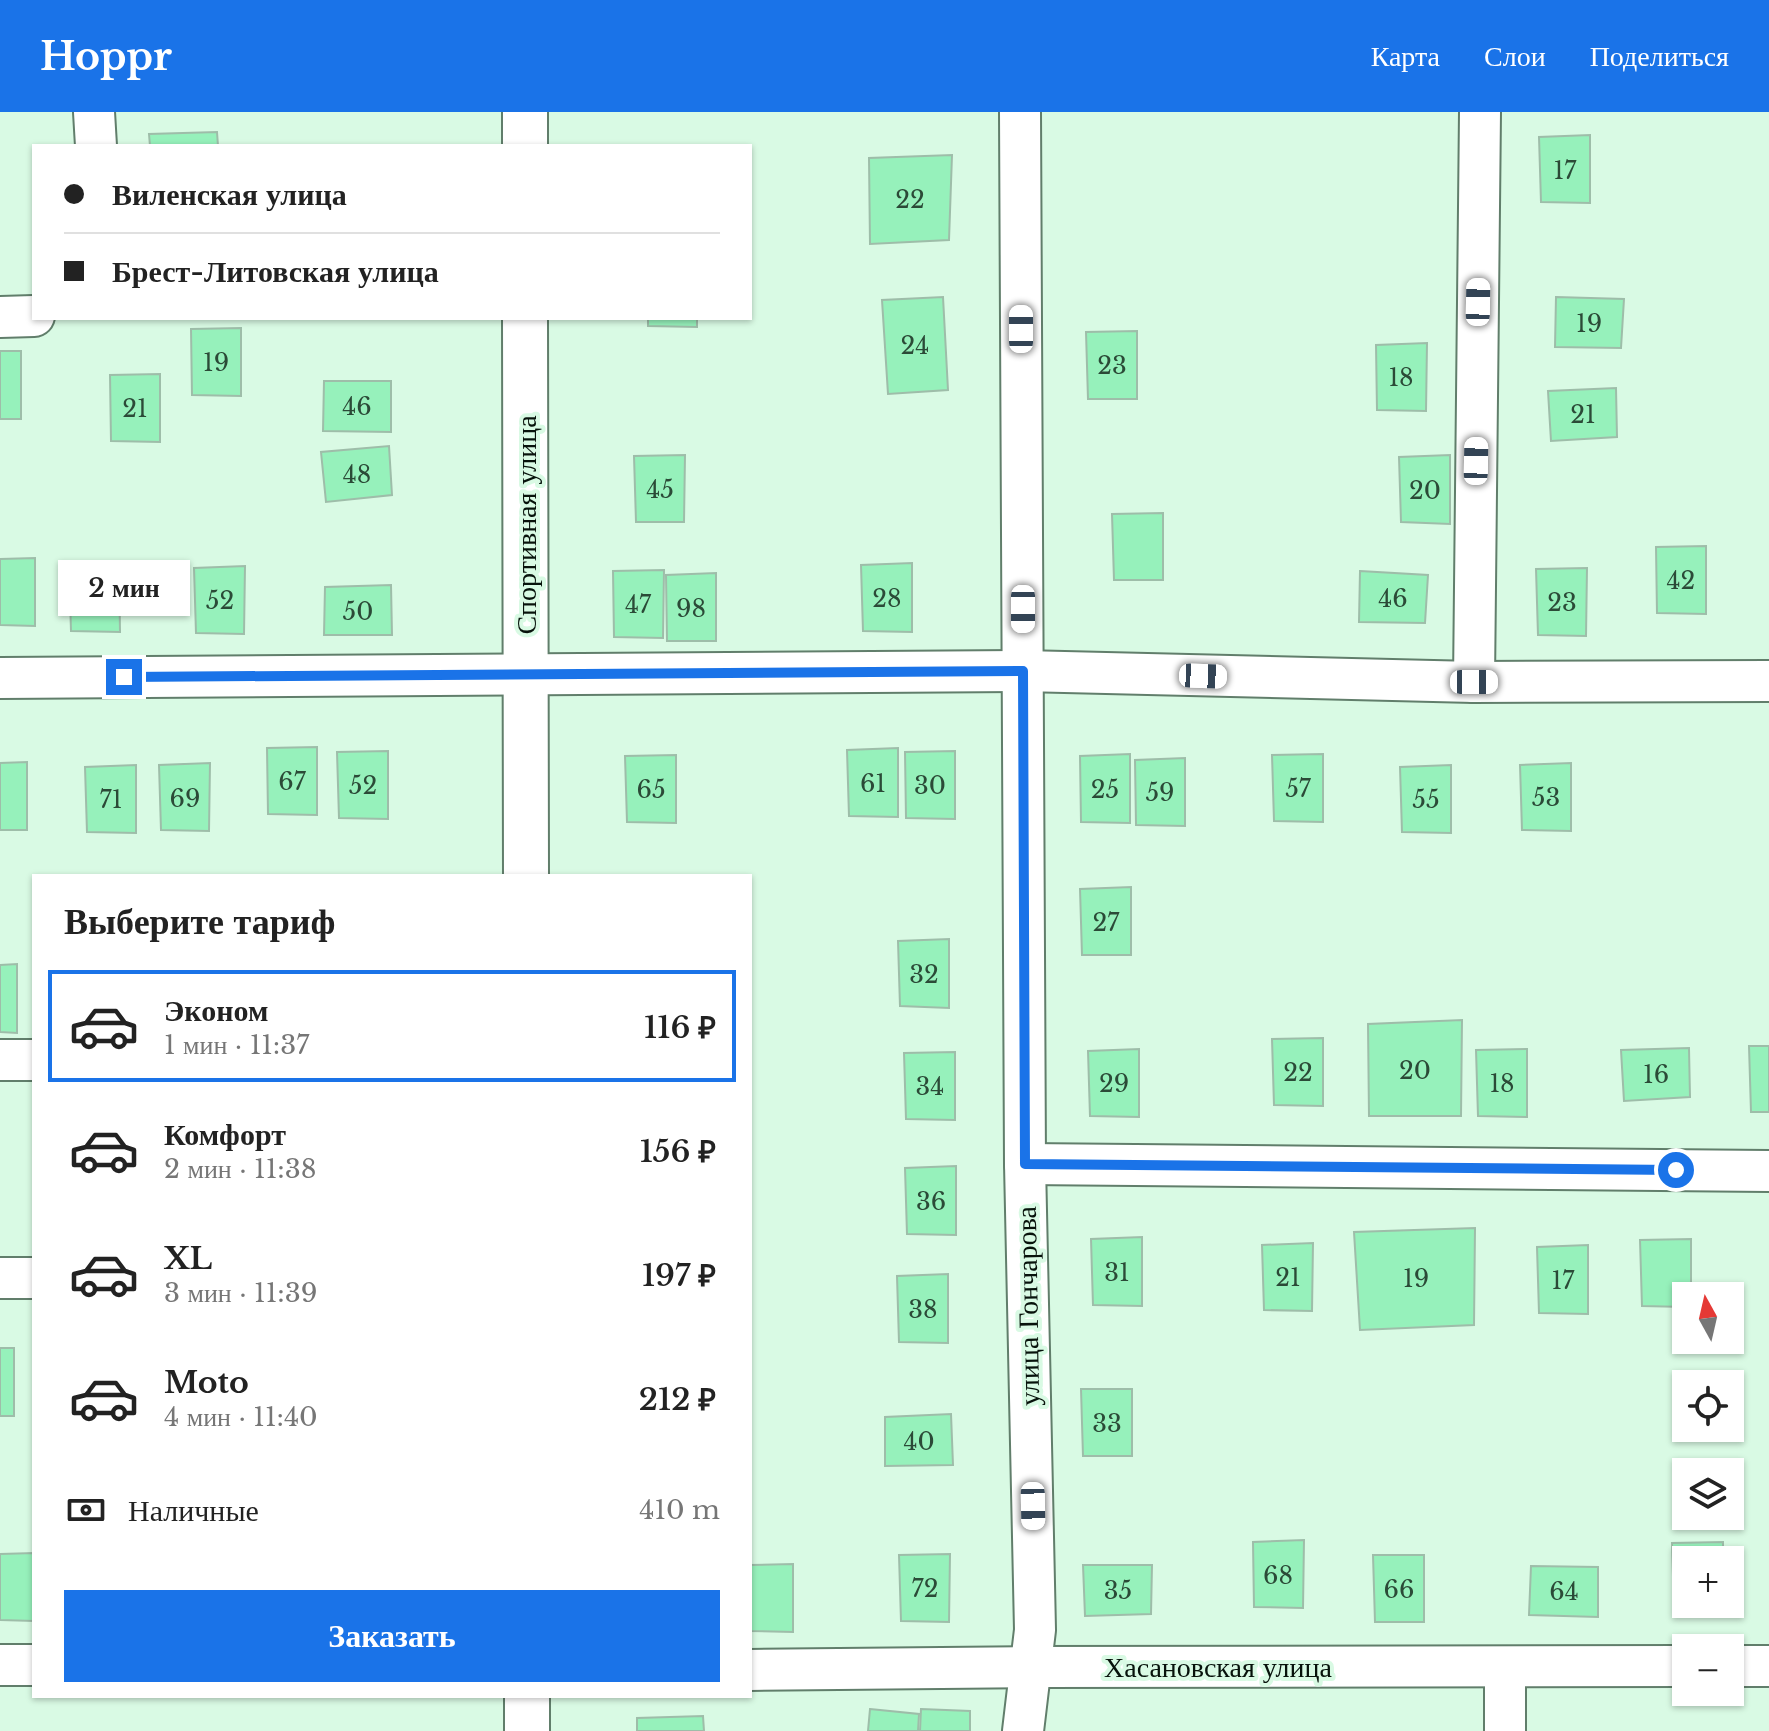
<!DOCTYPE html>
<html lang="ru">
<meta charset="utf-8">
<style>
:root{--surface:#fff;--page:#f6f6f6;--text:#222;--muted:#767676;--line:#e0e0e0;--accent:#1a73e8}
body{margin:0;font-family:"Libre Baskerville",serif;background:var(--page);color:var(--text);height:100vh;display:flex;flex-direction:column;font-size:30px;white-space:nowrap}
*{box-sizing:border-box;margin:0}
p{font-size:26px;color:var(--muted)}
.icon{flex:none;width:44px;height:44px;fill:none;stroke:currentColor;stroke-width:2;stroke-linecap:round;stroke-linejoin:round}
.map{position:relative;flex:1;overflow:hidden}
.sheet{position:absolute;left:32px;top:762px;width:720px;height:824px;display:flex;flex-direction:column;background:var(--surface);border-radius:0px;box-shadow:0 2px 6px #0004}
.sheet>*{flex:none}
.hud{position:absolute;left:32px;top:32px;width:720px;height:176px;border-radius:0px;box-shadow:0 2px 6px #0004;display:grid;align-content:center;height:176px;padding:0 32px;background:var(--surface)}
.needle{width:52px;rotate:352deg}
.tools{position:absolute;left:1672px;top:1170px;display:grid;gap:16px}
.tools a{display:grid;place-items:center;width:72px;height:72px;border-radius:0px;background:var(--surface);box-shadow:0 2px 6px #0004;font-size:40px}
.end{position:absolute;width:36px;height:36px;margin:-18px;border:10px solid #1a73e8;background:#fff;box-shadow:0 0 0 4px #fff}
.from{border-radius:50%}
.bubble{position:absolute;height:56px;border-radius:0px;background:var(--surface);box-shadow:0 2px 6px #0004;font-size:26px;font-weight:600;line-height:56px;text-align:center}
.car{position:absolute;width:24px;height:48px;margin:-24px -12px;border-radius:10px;box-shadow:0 0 6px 2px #0007;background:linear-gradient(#fff 24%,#345 0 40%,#fff 0 76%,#345 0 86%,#fff 0)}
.hud b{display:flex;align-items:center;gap:28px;height:76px;font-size:30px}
.hud b+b{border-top:2px solid var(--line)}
.hud i{width:20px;height:20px;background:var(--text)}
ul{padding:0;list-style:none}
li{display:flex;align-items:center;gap:24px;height:112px;margin:0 16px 12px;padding:0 16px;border:4px solid transparent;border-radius:0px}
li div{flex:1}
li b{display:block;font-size:30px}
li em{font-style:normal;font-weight:600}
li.on{border-color:var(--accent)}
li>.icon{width:72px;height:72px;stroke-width:1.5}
h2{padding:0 32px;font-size:36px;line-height:96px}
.pay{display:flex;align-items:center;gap:20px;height:88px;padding:0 32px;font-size:30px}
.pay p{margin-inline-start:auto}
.cta{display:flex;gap:16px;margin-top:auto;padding:16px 32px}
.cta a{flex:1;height:92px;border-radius:0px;background:var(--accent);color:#fff;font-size:32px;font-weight:600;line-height:92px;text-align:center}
header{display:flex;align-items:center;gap:48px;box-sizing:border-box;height:112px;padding:0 40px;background:var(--accent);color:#fff}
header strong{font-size:38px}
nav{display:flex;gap:44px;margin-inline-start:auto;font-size:28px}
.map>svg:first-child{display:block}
.building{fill:#96f1bb;stroke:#9ebda9;stroke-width:2}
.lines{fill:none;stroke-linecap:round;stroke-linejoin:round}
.minor-casing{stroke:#617e6b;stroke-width:44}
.tertiary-casing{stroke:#617e6b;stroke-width:48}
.minor{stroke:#fff;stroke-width:40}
.tertiary{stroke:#fff;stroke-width:44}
.route{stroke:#1a73e8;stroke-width:10}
.labels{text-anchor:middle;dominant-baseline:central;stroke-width:8;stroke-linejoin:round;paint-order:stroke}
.number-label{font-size:24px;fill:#2b4a37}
.street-label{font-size:28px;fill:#07120b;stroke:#d9fae4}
</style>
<header>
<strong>Hoppr</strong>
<nav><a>Карта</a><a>Слои</a><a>Поделиться</a></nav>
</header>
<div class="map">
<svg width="1769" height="1619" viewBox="0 0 1769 1619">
<rect width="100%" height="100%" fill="#d9fae4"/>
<!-- building -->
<g class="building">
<polygon points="217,20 218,34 150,34 149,22"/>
<polygon points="1590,23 1590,91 1541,90 1539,25"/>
<polygon points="952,43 949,128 870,132 869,46"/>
<polygon points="943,185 948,278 888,282 882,188"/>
<polygon points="1556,185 1624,187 1621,236 1555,235"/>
<polygon points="648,206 697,206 697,215 648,214"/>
<polygon points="241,216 241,284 192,283 191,217"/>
<polygon points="1137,219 1137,287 1088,287 1086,220"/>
<polygon points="1427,231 1426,299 1377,298 1376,233"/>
<rect x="0" y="239" width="21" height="68"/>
<polygon points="160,262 160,330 111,329 110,263"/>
<polygon points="324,269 391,269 391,320 323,319"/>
<polygon points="1616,276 1617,325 1551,329 1548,279"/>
<polygon points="389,334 392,383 326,390 321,340"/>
<polygon points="685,343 684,410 636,410 634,344"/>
<polygon points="1450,343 1450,412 1401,410 1399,345"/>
<polygon points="1163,401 1163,468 1114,468 1112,402"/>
<polygon points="1706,434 1706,502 1657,501 1656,435"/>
<polygon points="35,446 35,514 0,513 0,447"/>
<polygon points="912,451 912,520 863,519 861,453"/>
<polygon points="119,452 120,520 71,519 69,453"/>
<polygon points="245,454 244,522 196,521 194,456"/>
<polygon points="1587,456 1586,524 1538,523 1536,457"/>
<polygon points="664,458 663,526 614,525 613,459"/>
<polygon points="1360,459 1428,463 1425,511 1359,510"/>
<polygon points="716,461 716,529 667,529 666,463"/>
<polygon points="391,473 392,523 324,523 325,475"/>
<polygon points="317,635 317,703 268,702 267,636"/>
<polygon points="898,636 898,705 849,704 847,638"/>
<polygon points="388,639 388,707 339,706 337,640"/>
<polygon points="955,639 955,707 906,706 905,640"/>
<polygon points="1130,642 1130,711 1081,710 1080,644"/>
<polygon points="1323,642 1323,710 1274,709 1272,643"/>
<polygon points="676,643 676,711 627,710 625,644"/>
<polygon points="1185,646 1185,714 1136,713 1135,648"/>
<polygon points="27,650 27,718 0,718 0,651"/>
<polygon points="210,651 209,719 161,718 159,653"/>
<polygon points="1571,651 1571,719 1522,718 1520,653"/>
<polygon points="136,653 136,721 87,720 85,655"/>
<polygon points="1451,653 1451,721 1402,720 1400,655"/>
<polygon points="1131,775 1131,843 1082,843 1080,777"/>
<polygon points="949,827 949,896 900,894 898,829"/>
<polygon points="17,852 17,921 0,920 0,853"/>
<polygon points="1462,908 1461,1004 1369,1004 1368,912"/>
<polygon points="1323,926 1323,994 1274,993 1272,927"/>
<polygon points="1749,934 1769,934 1769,1000 1751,1000"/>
<polygon points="1689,936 1690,985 1624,989 1621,938"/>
<polygon points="1139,937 1139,1005 1090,1004 1088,939"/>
<polygon points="1527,937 1527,1005 1478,1004 1476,938"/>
<polygon points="955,940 955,1008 906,1007 904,941"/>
<polygon points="956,1054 956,1123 907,1122 905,1056"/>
<polygon points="1475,1116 1474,1213 1360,1218 1354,1120"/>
<polygon points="1142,1125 1142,1194 1093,1193 1091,1127"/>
<polygon points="1691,1127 1691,1184 1686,1184 1686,1195 1642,1194 1640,1128"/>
<polygon points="1313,1131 1312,1199 1264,1198 1262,1133"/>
<polygon points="1588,1133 1588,1202 1539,1201 1537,1135"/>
<polygon points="948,1162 948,1231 899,1230 897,1164"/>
<rect x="0" y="1236" width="14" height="68"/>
<polygon points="1081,1277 1132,1277 1132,1344 1083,1344"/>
<polygon points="951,1302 953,1353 885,1354 885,1305"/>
<polygon points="1304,1428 1303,1496 1254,1495 1253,1430"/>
<polygon points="1723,1430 1723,1448 1686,1448 1686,1492 1723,1492 1723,1498 1674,1497 1672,1431"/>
<polygon points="34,1441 34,1509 0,1508 0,1442"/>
<polygon points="950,1442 949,1510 901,1509 899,1443"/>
<polygon points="1373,1443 1424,1443 1424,1510 1375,1510"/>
<polygon points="793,1452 793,1520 750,1519 750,1453"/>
<polygon points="1083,1453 1152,1453 1151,1502 1085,1504"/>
<polygon points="1531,1454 1598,1455 1598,1505 1529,1503"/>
<polygon points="870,1597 919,1602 918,1619 868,1619"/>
<polygon points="921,1597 970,1599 970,1619 920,1619"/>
<polygon points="703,1604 704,1619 637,1619 637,1606"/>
</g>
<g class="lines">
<defs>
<g id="minor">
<polyline points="94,0 96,34"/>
<polyline points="1020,0 1025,1052 1035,1518 1023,1619"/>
<polyline points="0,205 34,204"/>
<polyline points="0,566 1023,559 1474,570 1769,569"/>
<polyline points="1474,570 1480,0"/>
<polyline points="0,948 34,948"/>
<polyline points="1025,1052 1769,1059"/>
<polyline points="0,1166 34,1166"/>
<polyline points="0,1553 34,1553"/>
<polyline points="1730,1554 1769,1554"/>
<polyline points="750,1558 1030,1555 1686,1554"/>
<polyline points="1505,1619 1505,1555"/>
</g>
<g id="tertiary">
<polyline points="525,0 525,34"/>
<polyline points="525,206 526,764"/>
<polyline points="527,1619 527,1584"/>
</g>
</defs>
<!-- minor casing -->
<use href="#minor" class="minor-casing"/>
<!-- tertiary casing -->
<use href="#tertiary" class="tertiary-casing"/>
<!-- minor -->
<use href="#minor" class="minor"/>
<!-- tertiary -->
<use href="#tertiary" class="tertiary"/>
</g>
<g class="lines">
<!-- route -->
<polyline class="route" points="124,565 1023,559 1025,1052 1676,1058"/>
</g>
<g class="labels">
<!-- number labels -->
<g class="number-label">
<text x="1565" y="58">17</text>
<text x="910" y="87">22</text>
<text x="1589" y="211">19</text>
<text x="915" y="233">24</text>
<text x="216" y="250">19</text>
<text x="1112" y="253">23</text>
<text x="1401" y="265">18</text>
<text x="357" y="294">46</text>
<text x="135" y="296">21</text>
<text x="1583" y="302">21</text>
<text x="357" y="362">48</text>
<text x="660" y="377">45</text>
<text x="1425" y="378">20</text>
<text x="1681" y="468">42</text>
<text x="887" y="486">28</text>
<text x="1393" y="486">46</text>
<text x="220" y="488">52</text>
<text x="1562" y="490">23</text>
<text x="638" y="492">47</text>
<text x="691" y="496">98</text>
<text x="358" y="499">50</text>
<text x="292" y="669">67</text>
<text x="873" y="671">61</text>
<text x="363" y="673">52</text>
<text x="930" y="673">30</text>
<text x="1298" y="676">57</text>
<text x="651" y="677">65</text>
<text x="1105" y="677">25</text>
<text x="1160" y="680">59</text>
<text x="1546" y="685">53</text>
<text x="185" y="686">69</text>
<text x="111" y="687">71</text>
<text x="1426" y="687">55</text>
<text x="1106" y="810">27</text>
<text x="924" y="862">32</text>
<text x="1415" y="958">20</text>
<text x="1298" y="960">22</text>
<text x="1656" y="962">16</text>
<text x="1114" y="971">29</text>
<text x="1502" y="971">18</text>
<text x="930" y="974">34</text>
<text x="931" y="1089">36</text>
<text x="1117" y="1160">31</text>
<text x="1288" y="1165">21</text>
<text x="1416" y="1166">19</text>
<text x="1563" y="1168">17</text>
<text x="923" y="1197">38</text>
<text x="1107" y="1311">33</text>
<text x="919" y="1329">40</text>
<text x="1278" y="1463">68</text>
<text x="925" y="1476">72</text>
<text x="1399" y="1477">66</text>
<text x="1118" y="1478">35</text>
<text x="1564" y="1479">64</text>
</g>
<!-- street labels -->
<g class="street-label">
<text transform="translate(526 413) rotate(-90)">Спортивная улица</text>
<text transform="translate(1028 1194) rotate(-91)">улица Гончарова</text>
<text x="1218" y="1555">Хасановская улица</text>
</g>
</g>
</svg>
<div class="tools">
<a><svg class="needle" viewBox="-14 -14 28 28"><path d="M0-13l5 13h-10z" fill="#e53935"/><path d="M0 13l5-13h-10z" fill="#767676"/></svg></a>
<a><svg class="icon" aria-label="locate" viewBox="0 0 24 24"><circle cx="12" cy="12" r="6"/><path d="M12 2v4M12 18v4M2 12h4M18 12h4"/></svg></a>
<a><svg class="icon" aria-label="layers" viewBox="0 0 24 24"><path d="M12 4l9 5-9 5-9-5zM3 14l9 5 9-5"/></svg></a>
<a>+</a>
<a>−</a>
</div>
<i class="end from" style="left:1676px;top:1058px"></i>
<i class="end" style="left:124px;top:565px"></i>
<div class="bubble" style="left:58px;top:448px;width:132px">2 мин</div>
<i class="car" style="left:1478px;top:190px;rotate:1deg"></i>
<i class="car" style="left:1021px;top:217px;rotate:0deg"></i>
<i class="car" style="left:1476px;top:349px;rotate:1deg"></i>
<i class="car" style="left:1023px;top:497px;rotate:180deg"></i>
<i class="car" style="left:1203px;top:564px;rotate:92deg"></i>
<i class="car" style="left:1474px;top:570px;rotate:90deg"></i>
<i class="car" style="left:1033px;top:1394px;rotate:179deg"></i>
<div class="hud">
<b><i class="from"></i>Виленская улица</b>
<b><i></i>Брест-Литовская улица</b>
</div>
<section class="sheet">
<h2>Выберите тариф</h2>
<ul>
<li class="on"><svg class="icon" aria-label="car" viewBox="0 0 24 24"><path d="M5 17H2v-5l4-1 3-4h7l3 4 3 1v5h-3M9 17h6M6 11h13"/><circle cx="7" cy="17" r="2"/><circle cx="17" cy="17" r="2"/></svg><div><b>Эконом</b><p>1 мин · 11:37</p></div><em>116 ₽</em></li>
<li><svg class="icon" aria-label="car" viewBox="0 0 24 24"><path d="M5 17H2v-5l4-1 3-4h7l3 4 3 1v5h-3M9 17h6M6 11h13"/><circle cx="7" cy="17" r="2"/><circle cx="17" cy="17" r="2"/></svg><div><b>Комфорт</b><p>2 мин · 11:38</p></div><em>156 ₽</em></li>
<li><svg class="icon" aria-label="car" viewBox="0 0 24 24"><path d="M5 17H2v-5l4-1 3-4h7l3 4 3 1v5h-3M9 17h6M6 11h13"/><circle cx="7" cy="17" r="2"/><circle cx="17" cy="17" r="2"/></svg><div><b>XL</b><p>3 мин · 11:39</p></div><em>197 ₽</em></li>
<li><svg class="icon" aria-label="car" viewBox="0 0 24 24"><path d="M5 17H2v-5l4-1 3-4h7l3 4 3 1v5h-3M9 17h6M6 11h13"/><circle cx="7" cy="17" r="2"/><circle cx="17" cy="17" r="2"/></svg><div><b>Moto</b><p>4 мин · 11:40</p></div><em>212 ₽</em></li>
</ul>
<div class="pay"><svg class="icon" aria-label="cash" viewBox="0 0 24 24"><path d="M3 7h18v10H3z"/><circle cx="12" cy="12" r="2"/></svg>Наличные<p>410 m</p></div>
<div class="cta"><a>Заказать</a></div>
</section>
</div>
